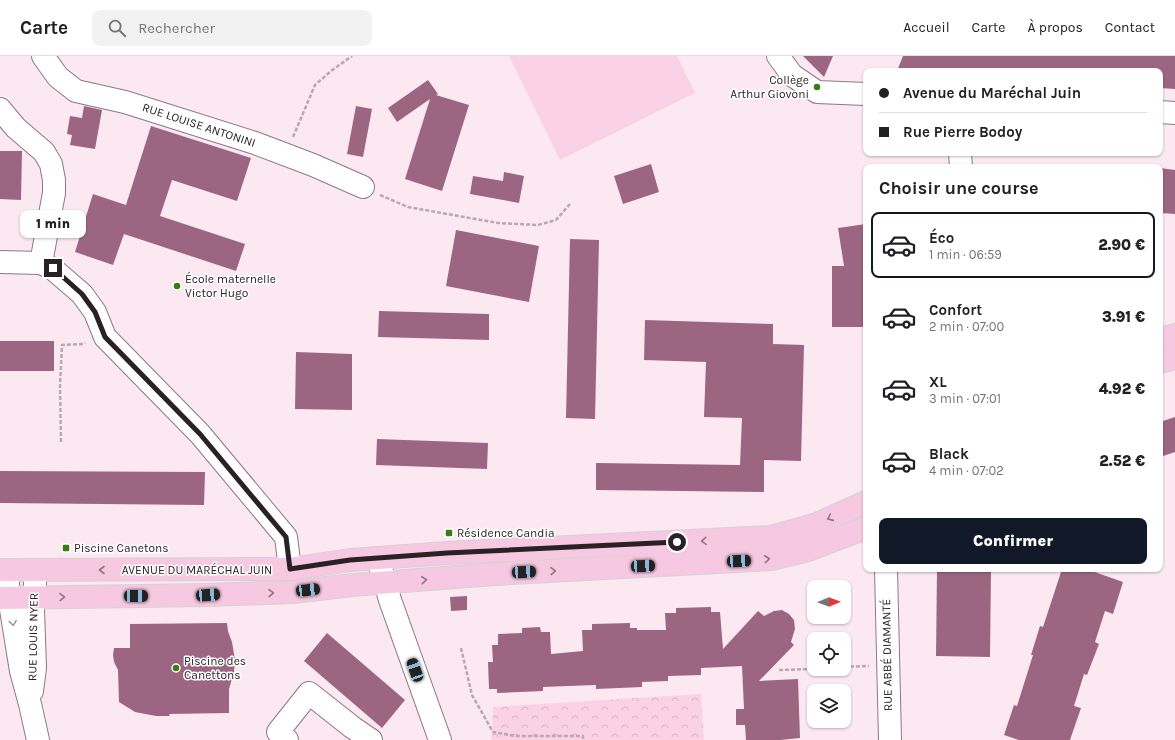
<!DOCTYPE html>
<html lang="fr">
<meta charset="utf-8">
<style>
:root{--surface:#fff;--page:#f2f2f2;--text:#202124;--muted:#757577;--line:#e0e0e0;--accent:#111827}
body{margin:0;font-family:Karla,sans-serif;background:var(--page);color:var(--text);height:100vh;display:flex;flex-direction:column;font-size:15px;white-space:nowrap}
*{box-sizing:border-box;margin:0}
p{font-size:13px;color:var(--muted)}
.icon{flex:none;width:22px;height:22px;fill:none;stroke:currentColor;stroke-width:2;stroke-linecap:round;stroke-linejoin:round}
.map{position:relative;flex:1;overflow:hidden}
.details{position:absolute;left:863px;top:108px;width:300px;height:408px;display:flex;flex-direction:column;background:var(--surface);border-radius:8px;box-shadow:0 1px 3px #0004}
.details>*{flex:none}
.banner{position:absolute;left:863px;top:12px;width:300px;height:88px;border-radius:8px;box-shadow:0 1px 3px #0004;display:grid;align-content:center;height:88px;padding:0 16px;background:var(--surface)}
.needle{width:26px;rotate:89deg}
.controls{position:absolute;left:807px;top:524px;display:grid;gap:8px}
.controls a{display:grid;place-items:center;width:44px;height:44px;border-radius:8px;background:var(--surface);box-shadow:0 1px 3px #0004;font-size:20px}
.end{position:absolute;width:18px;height:18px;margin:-9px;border:5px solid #2a2125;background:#fff;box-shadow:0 0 0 2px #fff}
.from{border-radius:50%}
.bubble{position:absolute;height:28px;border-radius:8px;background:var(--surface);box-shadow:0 1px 3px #0004;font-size:13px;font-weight:800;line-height:28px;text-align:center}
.car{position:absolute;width:12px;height:24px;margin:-12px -6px;border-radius:5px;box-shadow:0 0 3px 1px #0007;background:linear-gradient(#222 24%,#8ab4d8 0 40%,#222 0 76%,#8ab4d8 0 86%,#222 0)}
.banner b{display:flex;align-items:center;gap:14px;height:38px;font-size:15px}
.banner b+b{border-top:1px solid var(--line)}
.banner i{width:10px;height:10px;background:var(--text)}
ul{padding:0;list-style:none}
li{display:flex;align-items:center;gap:12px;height:66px;margin:0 8px 6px;padding:0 8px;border:2px solid transparent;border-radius:8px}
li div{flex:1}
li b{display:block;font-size:15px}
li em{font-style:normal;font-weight:800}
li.on{border-color:var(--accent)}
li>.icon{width:36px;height:36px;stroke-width:1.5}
h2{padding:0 16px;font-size:18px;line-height:48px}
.action{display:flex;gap:8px;margin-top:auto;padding:8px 16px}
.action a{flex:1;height:46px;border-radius:8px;background:var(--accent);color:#fff;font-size:16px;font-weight:800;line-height:46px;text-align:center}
header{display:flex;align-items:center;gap:24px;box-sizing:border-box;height:56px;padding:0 20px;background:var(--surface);border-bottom:1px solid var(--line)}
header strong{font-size:19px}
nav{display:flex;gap:22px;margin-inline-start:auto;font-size:14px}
.search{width:280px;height:36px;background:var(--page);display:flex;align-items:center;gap:10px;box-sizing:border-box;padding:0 14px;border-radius:8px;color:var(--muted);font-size:15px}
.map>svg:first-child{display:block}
.grass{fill:#fbd1e6}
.park{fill:url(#park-crowns)}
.building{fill:#9c6682}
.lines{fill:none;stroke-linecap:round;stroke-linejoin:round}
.minor-casing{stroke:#8e7883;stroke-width:24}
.major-casing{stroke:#d4d3d3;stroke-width:24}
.path{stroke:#b9a8b0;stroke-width:2.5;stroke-dasharray:4 2;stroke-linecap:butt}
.minor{stroke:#fff;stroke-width:22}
.major{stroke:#f7c8e1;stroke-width:22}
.oneway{stroke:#907483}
.oneway2{stroke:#9f9b9d}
.route{stroke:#2a2125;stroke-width:5}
.poi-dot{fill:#3a7a17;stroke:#fff;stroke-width:1.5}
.labels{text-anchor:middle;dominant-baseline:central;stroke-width:3;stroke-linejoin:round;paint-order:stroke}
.poi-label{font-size:12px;fill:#2a2125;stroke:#fff;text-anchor:start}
.street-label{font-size:12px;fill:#2a2125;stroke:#fff}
</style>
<header>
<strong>Carte</strong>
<div class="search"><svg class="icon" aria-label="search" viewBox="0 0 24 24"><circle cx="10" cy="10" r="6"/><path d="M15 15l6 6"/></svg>Rechercher</div>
<nav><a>Accueil</a><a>Carte</a><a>À propos</a><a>Contact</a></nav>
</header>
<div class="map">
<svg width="1175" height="684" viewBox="0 0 1175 684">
<defs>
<pattern id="park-crowns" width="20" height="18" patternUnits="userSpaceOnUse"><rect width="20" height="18" fill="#fbd1e6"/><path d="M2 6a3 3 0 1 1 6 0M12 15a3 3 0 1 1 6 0" fill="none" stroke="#d7b3c5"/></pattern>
</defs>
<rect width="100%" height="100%" fill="#fce8f1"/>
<!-- grass -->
<polygon class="grass" points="509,0 677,0 695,37 560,104"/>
<!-- park -->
<polygon class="park" points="701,638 704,684 492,684 493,651"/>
<!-- building -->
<g class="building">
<polygon points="803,0 833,0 824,21"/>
<polygon points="903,0 1175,0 1175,33 1160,32 1160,15 897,15"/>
<polygon points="428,24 438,38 436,39 469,49 442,135 405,123 430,43 397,66 388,52"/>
<polygon points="84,50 102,54 95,93 70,89 72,79 67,78 70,60 82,62"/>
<polygon points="356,50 372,53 363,101 347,98"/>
<polygon points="151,70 251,102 237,145 172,124 160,160 245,188 236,215 124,178 113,209 75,196 93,138 126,149"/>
<polygon points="0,95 22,95 21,144 0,143"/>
<polygon points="651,108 659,136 623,148 614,120"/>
<polygon points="1160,112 1175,114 1175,158 1160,157"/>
<polygon points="504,116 524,120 519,147 470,138 473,120 503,125"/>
<polygon points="866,168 866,271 832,271 832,210 844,210 838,172"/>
<polygon points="456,174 539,190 529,246 446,230"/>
<polygon points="570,183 599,184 595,363 566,362"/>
<polygon points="379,255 489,258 489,284 378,281"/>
<polygon points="645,264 773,268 773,288 804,289 801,405 764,404 764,436 596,434 596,407 740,409 742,362 704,361 706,306 644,304"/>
<rect x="0" y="285" width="54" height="30"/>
<polygon points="296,296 352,298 352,354 295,353"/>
<polygon points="1175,361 1175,396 1160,401 1160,366"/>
<polygon points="377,383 488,387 487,413 376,409"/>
<polygon points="0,415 205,416 204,449 0,447"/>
<polygon points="937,513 991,513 990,601 936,600"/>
<polygon points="1062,513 1086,513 1123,526 1113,558 1105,555 1095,586 1099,588 1087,619 1084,618 1074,650 1081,652 1070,684 1019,684 1004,679 1014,649 1017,650 1033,599 1031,599 1040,570 1043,571"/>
<polygon points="467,540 467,554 451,555 450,541"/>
<polygon points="711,551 711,556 720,556 723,593 758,555 764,560 774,555 782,554 789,558 794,564 795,573 791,586 794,589 759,625 798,623 800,682 780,684 746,684 745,669 736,669 736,653 744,653 742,610 701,612 701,619 668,620 668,625 642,626 642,631 596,633 596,629 568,630 543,631 543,635 497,637 497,633 489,633 488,606 493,606 492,589 498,589 498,578 522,577 522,572 540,571 541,576 550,576 551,598 583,595 582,574 592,574 592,568 630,567 630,572 637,572 637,574 666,574 665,557 676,557 676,552"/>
<polygon points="227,567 228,575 232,586 235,604 234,616 229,633 229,657 169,658 170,660 156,660 135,656 119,646 118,614 114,606 113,599 114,592 130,592 130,568"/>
<polygon points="327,577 405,644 382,672 304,605"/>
</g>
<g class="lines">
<defs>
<g id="minor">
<polyline points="43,0 58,21 76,35 125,46 255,87 313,109 363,131"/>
<polyline points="778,0 792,19 817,36 866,38"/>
<polyline points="0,53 16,72 44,96 51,108 54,124 54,137 41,207"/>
<polyline points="1160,56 1175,57"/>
<polyline points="960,97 961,111"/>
<polyline points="0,206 41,207 53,213 82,238 95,256 105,281 200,378 286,481 290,513"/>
<polyline points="378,502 390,544 440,684"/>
<polyline points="886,513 890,684"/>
<polyline points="7,514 9,541 21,615 30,648 38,684"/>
<polyline points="32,635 35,612 33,553 36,514"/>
<polyline points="287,684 278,676 309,637 352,671 371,684"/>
</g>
<g id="major">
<polyline points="1160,283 1175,279"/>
<polyline points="1160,306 1175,302"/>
<polyline points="0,514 290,513 350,504 447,497 771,481 817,468 866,446"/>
<polyline points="0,542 208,539 293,536 352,529 495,518 771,503 808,494 866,472"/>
</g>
</defs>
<!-- minor casing -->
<use href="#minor" class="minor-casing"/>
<!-- major casing -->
<use href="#major" class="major-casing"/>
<!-- path -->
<g class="path">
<polyline points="293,81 315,29 331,15 352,0"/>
<polyline points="380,139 408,151 498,167 538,169 556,164 570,148"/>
<polyline points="61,386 60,330 62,289 84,288 85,287"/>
<polyline points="461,592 472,639 493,676 515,680 583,680 583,684"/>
<polyline points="844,611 869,610"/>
<polyline points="779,614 814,613"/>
</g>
<!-- minor -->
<use href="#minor" class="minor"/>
<!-- major -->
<use href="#major" class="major"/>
</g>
<!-- one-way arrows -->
<defs><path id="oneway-chevron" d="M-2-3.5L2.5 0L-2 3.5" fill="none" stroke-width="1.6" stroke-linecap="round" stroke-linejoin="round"/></defs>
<g class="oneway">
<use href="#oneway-chevron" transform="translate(830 462) rotate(156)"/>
<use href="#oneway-chevron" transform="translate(704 485) rotate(177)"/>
<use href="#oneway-chevron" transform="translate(767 503) rotate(-6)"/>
<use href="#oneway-chevron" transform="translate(102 514) rotate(-180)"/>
<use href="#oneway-chevron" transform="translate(553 515) rotate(-3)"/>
<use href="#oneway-chevron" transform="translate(424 524) rotate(-5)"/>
<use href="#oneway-chevron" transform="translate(271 537) rotate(-2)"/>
<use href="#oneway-chevron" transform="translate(62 541) rotate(-2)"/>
</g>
<use class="oneway2" href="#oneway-chevron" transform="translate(13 567) rotate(81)"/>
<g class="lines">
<!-- route -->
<polyline class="route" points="53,212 82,238 95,256 105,281 200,378 286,481 290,513 350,504 447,497 677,486"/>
</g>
<!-- markers -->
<g class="poi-dot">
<circle cx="817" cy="31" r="4"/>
<circle cx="177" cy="230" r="4"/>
<rect x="445" y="473" width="8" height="8" rx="2"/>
<rect x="62" y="488" width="8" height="8" rx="2"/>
<circle cx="176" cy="612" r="4"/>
</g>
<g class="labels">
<!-- poi labels -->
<g class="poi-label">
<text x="809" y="24" text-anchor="end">Collège<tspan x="809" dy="14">Arthur Giovoni</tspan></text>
<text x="185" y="223">École maternelle<tspan x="185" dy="14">Victor Hugo</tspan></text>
<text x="457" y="477">Résidence Candia</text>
<text x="74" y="492">Piscine Canetons</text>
<text x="184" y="605">Piscine des<tspan x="184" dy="14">Canettons</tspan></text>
</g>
<!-- street labels -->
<g class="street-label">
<text transform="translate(199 69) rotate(18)">RUE LOUISE ANTONINI</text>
<text x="197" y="514">AVENUE DU MARÉCHAL JUIN</text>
<text transform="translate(33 581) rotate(-89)">RUE LOUIS NYER</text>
<text transform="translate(887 599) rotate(-91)">RUE ABBÉ DIAMANTÉ</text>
</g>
</g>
</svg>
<div class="controls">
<a><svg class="needle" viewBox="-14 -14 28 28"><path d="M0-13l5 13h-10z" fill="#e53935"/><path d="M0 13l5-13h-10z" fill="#757577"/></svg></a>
<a><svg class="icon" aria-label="locate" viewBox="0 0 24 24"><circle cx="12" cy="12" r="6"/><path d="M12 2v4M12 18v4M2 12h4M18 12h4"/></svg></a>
<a><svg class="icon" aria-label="layers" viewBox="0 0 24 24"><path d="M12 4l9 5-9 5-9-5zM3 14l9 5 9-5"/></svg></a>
</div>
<i class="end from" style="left:677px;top:486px"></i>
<i class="end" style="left:53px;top:212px"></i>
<div class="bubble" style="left:20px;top:154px;width:66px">1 min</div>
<i class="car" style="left:739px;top:505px;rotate:87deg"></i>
<i class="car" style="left:643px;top:510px;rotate:87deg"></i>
<i class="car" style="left:524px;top:516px;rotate:87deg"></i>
<i class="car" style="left:308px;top:534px;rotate:83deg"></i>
<i class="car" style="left:208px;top:539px;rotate:86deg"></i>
<i class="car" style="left:136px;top:540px;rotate:90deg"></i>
<i class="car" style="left:415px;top:614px;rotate:340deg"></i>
<div class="banner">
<b><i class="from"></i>Avenue du Maréchal Juin</b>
<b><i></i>Rue Pierre Bodoy</b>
</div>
<section class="details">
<h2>Choisir une course</h2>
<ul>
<li class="on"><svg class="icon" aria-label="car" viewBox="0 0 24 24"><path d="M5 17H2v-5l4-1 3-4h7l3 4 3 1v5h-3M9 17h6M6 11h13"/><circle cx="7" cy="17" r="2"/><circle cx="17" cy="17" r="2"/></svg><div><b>Éco</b><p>1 min · 06:59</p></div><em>2.90 €</em></li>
<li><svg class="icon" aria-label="car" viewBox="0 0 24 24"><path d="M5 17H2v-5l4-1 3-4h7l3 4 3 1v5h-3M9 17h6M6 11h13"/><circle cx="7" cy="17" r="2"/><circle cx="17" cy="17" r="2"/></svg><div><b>Confort</b><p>2 min · 07:00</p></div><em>3.91 €</em></li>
<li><svg class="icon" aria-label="car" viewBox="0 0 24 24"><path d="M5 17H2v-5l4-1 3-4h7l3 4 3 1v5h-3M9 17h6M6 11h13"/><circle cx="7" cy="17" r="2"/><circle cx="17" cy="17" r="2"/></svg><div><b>XL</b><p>3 min · 07:01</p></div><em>4.92 €</em></li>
<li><svg class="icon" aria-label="car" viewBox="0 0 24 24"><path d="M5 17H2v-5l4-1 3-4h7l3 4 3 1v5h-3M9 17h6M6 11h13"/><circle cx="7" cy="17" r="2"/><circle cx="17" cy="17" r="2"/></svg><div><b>Black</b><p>4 min · 07:02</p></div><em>2.52 €</em></li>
</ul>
<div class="action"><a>Confirmer</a></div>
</section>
</div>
